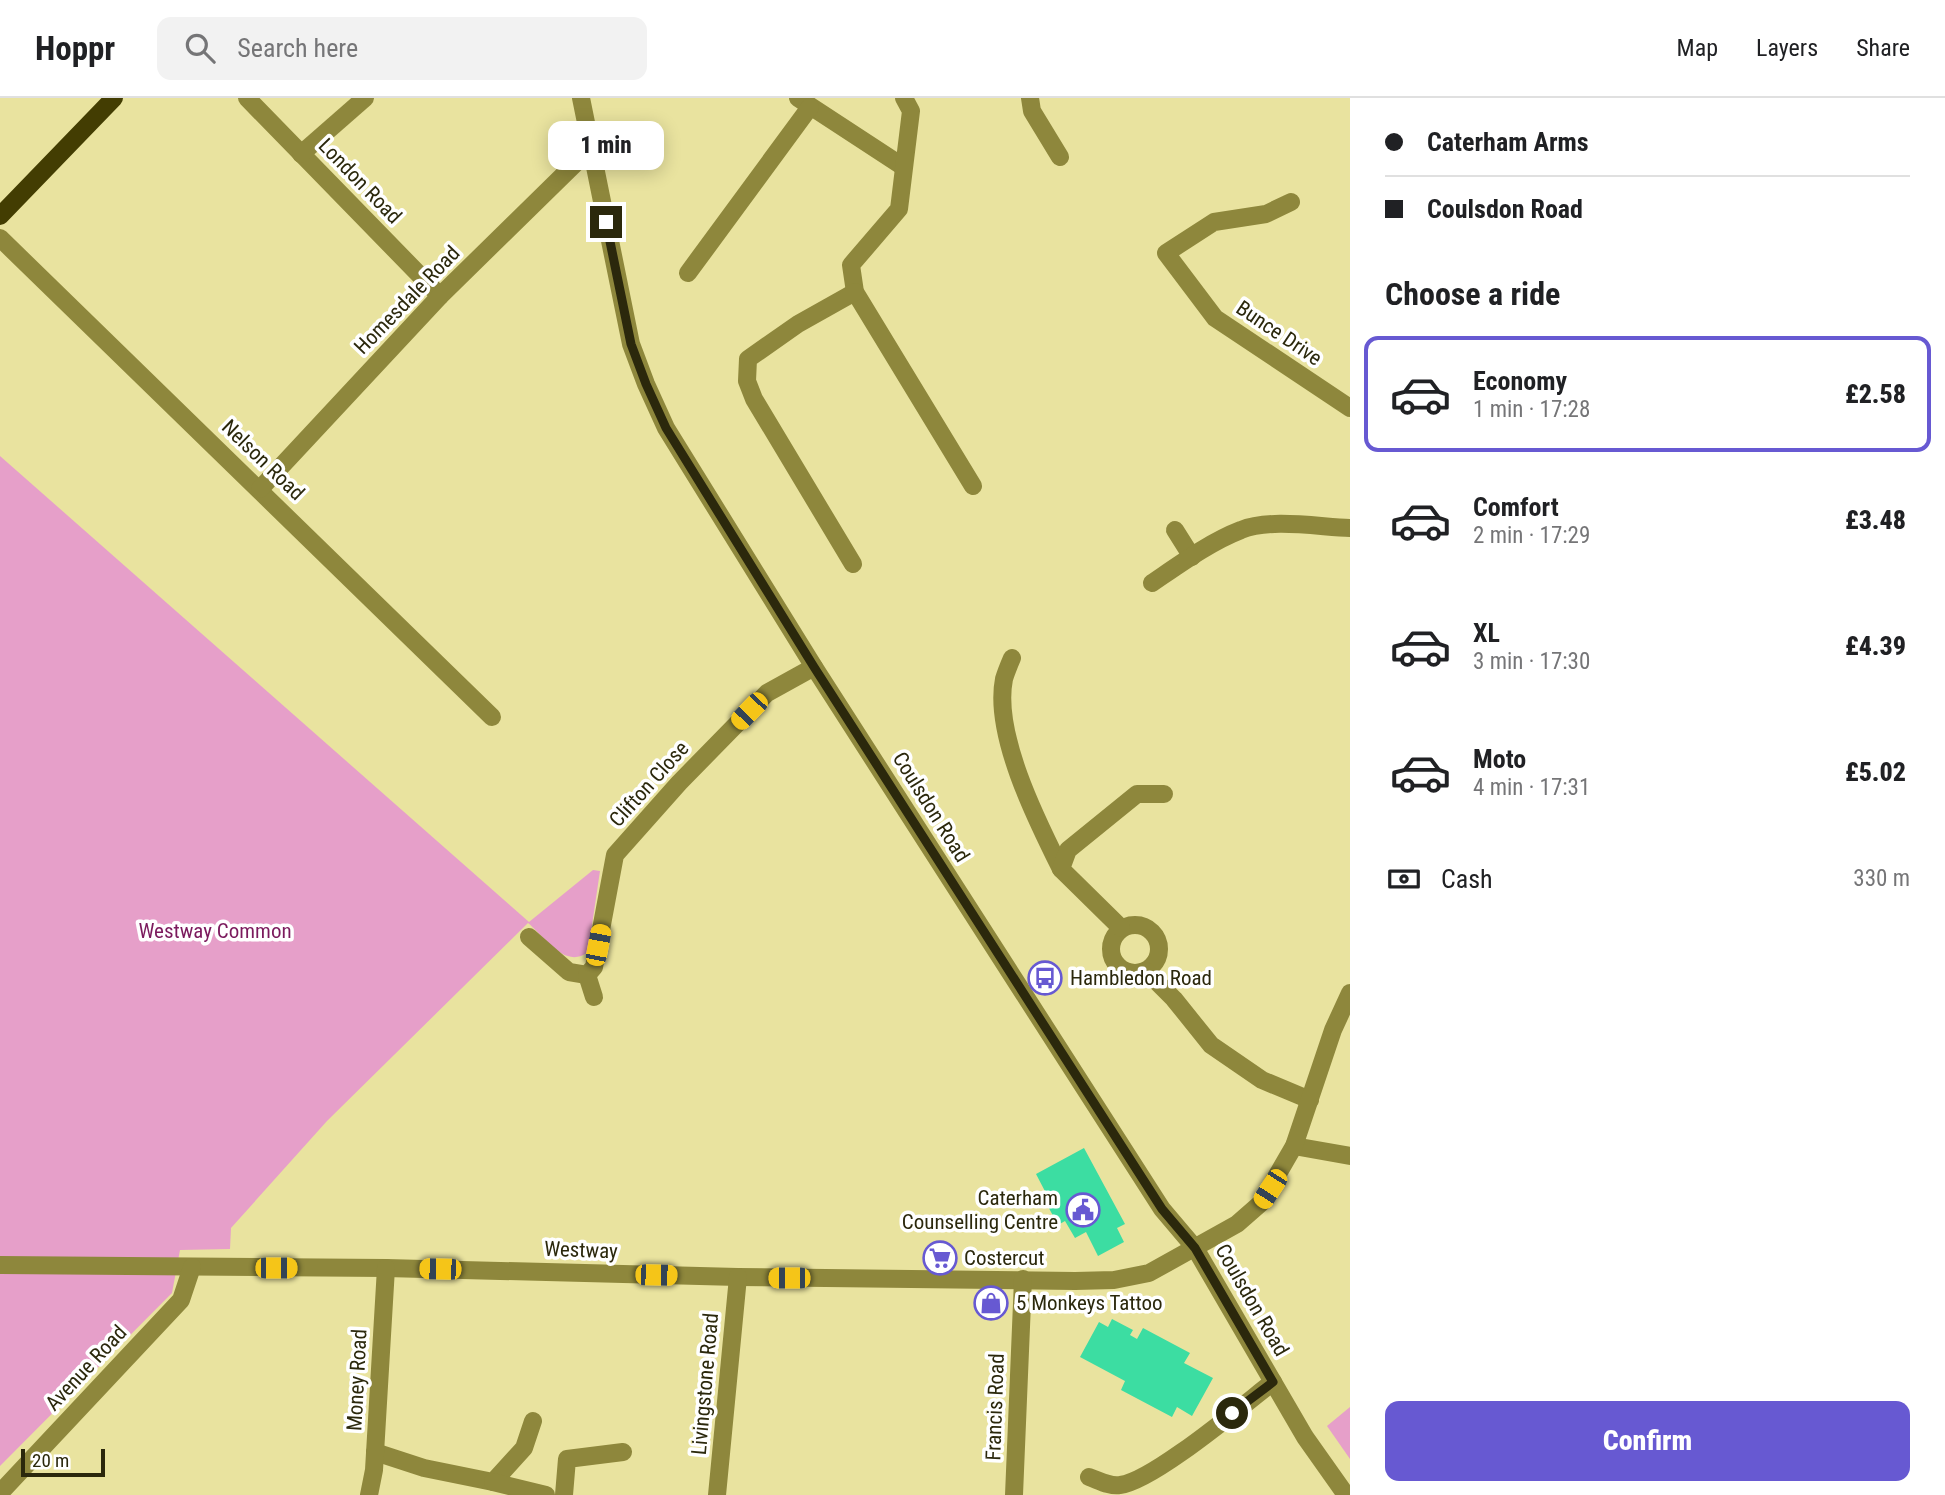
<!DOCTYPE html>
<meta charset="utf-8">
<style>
:root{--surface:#fff;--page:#f2f2f2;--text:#202124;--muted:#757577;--line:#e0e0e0;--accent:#6759d2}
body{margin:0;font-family:"Roboto Condensed",sans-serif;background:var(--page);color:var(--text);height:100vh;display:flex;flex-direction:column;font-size:26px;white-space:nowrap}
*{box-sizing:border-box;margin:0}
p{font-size:23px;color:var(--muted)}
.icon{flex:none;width:38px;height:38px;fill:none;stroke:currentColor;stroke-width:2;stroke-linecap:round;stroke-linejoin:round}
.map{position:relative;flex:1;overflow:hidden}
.side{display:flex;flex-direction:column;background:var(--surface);width:595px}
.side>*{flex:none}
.hud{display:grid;align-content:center;height:154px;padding:0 35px;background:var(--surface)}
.scale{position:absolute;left:21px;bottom:18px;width:84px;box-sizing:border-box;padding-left:7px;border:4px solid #2b280c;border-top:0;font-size:19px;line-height:24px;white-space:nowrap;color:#2b280c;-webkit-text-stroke:5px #fff;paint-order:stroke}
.end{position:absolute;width:32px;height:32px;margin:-16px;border:9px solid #2b280c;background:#fff;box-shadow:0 0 0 4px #fff}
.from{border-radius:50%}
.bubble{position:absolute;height:49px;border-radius:14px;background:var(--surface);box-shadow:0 4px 18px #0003;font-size:23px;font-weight:800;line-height:49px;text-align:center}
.car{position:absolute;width:21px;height:42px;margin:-21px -10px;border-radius:9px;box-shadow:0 0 5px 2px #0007;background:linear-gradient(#f5c518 24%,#345 0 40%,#f5c518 0 76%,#345 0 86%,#f5c518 0)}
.hud b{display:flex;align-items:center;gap:24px;height:66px;font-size:26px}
.hud b+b{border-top:2px solid var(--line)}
.hud i{width:18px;height:18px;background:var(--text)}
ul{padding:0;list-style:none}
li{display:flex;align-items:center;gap:21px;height:116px;margin:0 14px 10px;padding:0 21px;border:4px solid transparent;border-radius:14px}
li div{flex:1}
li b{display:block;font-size:26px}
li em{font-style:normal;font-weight:800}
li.on{border-color:var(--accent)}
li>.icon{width:63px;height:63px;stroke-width:1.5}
h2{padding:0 35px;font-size:32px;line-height:84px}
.pay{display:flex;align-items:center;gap:18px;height:77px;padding:0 35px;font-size:26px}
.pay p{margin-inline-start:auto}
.primary-button{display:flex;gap:14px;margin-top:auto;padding:14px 35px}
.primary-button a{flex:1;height:80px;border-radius:14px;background:var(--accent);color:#fff;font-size:28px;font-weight:800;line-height:80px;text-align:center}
header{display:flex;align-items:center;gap:42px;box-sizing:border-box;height:98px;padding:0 35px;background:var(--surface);border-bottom:2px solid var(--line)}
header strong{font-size:33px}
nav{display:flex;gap:38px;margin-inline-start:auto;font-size:24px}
.search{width:490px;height:63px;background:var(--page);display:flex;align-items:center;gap:18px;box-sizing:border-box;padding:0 24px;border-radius:14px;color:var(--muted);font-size:26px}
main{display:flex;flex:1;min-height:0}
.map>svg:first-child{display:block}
.green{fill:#e69fc9}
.building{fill:#3cdda2}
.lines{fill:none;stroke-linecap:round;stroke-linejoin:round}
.minor{stroke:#8e873c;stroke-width:18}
.major{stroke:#433d02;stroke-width:18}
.route{stroke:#2b280c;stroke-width:9}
.labels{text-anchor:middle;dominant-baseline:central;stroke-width:7;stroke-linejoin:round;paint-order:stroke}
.street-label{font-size:21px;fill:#2b280c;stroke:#fff}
.park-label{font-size:21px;fill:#7b1a5d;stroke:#fff}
.poi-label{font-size:21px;fill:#2b280c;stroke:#fff;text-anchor:start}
</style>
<header>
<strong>Hoppr</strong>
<div class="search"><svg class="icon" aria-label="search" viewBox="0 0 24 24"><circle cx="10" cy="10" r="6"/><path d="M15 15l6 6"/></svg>Search here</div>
<nav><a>Map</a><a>Layers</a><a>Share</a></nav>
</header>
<main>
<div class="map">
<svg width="1350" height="1397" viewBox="0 0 1350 1397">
<rect width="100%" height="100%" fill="#e9e39f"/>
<!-- green -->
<g class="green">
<path d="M0 358 529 824 593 772 600 773 588 854C565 872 544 838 528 825L327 1023 231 1130 230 1151 180 1152 172 1195 0 1368Z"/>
<polygon points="1350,1309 1350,1361 1327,1328"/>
</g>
<!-- building -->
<g class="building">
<polygon points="1084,1050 1125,1126 1117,1130 1124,1144 1098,1158 1086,1134 1075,1140 1065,1123 1058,1127 1044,1101 1048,1099 1036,1076"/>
<polygon points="1112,1221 1133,1232 1130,1237 1137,1241 1143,1230 1190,1255 1184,1265 1213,1280 1192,1318 1177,1309 1172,1319 1121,1292 1125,1283 1080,1259 1099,1224 1108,1229"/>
</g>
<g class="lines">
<!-- minor -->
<g class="minor">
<polyline points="247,0 440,198"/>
<polyline points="581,0 631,246 646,286 666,330 814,569 1162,1111 1195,1150 1305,1339 1346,1397"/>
<polyline points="798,0 902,68"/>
<polyline points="904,0 911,13 899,111 851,167 855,194 973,388"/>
<polyline points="1030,0 1032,13 1060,59"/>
<polyline points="301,56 365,0"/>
<polyline points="1291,104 1266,116 1214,124 1166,155 1215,220 1350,310"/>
<polyline points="0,140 492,619"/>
<polyline points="688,175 810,9"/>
<polyline points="260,391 440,198 591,50"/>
<polyline points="1175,432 1192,459"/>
<polyline points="853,466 754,301 747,283 748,261 798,226 855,194"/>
<path d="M1152 485C1180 466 1210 444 1241 432 1270 420 1319 429 1350 430"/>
<path d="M1012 560C1009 567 1006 574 1004 581 993 636 1037 723 1061 771"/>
<circle cx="1135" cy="851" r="24"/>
<polyline points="1121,830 1061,771 1068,752 1137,696 1164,696"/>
<polyline points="529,839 569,874 587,877 594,869 615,757 679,685 767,595 814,569"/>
<polyline points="1146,873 1174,901 1211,947 1262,982 1310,1002"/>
<polyline points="587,877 594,899"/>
<polyline points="1294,1048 1350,1058"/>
<polyline points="0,1167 386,1170 738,1179 1075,1183 1114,1182 1149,1175 1237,1126 1261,1105 1294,1048 1333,932 1350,895"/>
<polyline points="375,1354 424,1370 493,1384 524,1350 533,1323"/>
<path d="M1089 1379C1098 1382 1110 1389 1120 1387 1152 1384 1243 1307 1273 1284"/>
<polyline points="493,1384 546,1397"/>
<polyline points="0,1395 181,1202 192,1169"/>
<polyline points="369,1397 374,1372 386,1170"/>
<polyline points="564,1397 567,1361 623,1354"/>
<polyline points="717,1397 738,1179"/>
<polyline points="1014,1397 1023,1181"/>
</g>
<!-- major -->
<polyline class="major" points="0,118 114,0"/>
</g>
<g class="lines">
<!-- route -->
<polyline class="route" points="606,124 631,246 646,286 666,330 814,569 1162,1111 1195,1150 1273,1284 1232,1315"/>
</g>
<!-- icons -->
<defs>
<symbol id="bus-ring" viewBox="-11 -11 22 22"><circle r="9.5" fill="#fff" stroke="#6759d2" stroke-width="1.5"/><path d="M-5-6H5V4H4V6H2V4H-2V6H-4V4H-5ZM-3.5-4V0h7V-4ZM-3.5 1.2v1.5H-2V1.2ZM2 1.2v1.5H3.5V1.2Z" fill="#6759d2"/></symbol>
<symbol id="civic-ring" viewBox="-11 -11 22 22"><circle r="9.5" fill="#fff" stroke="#6759d2" stroke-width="1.5"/><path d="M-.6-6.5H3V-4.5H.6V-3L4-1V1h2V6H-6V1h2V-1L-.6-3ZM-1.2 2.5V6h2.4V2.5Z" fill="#6759d2"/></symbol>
<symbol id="supermarket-ring" viewBox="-11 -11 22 22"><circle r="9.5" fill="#fff" stroke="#6759d2" stroke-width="1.5"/><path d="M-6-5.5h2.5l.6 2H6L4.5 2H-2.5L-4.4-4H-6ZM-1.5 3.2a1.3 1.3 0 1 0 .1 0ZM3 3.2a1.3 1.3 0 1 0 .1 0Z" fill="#6759d2"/></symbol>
<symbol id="shop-ring" viewBox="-11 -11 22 22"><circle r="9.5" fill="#fff" stroke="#6759d2" stroke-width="1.5"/><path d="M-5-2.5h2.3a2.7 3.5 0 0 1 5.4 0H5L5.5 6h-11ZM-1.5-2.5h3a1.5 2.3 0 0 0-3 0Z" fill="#6759d2"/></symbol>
</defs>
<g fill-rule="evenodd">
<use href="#bus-ring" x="1026" y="861" width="38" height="38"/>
<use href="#civic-ring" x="1064" y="1093" width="38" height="38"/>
<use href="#supermarket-ring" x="921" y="1141" width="38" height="38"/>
<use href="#shop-ring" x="972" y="1186" width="38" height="38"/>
</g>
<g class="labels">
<!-- street labels -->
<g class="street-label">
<text transform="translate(360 83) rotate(46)">London Road</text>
<text transform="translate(407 202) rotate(-46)">Homesdale Road</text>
<text transform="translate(1279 235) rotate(34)">Bunce Drive</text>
<text transform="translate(263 362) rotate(44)">Nelson Road</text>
<text transform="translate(649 686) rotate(-48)">Clifton Close</text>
<text transform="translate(931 709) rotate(58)">Coulsdon Road</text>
<text transform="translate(581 1152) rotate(2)">Westway</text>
<text transform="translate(1252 1202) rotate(60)">Coulsdon Road</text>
<text transform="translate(86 1270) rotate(-47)">Avenue Road</text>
<text transform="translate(357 1282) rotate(-87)">Money Road</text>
<text transform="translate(705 1286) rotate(-85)">Livingstone Road</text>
<text transform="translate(995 1309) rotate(-88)">Francis Road</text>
</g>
<!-- park labels -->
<g class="park-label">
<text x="215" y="833">Westway Common</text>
</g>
<!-- poi labels -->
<g class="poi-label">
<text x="1070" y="880">Hambledon Road</text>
<text x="1058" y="1100" text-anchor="end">Caterham<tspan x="1058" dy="24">Counselling Centre</tspan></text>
<text x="964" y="1160">Costercut</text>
<text x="1016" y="1205">5 Monkeys Tattoo</text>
</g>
</g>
</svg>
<div class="scale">20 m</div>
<i class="end from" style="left:1232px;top:1315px"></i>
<i class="end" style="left:606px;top:124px"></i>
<div class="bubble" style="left:548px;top:23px;width:116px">1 min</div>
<i class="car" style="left:749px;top:613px;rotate:224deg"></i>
<i class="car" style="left:598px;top:847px;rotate:11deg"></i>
<i class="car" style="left:1270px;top:1091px;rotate:213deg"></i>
<i class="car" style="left:276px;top:1170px;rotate:90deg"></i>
<i class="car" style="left:440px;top:1171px;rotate:271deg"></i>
<i class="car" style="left:656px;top:1177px;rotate:91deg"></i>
<i class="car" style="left:789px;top:1180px;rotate:270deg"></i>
</div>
<section class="side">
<div class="hud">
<b><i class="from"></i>Caterham Arms</b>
<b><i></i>Coulsdon Road</b>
</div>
<h2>Choose a ride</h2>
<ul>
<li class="on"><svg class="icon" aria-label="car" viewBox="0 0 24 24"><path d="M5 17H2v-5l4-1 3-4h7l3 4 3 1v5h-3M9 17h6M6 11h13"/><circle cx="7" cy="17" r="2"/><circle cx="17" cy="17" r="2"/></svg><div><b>Economy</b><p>1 min · 17:28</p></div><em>£2.58</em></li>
<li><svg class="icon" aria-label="car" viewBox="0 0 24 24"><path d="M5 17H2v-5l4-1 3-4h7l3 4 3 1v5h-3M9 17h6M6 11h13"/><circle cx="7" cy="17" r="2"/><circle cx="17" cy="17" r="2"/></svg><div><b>Comfort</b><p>2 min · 17:29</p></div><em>£3.48</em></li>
<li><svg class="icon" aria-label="car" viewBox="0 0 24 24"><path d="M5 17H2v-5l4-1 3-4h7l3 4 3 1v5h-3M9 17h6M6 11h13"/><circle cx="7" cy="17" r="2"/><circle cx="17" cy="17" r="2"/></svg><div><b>XL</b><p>3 min · 17:30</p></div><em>£4.39</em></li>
<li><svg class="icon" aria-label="car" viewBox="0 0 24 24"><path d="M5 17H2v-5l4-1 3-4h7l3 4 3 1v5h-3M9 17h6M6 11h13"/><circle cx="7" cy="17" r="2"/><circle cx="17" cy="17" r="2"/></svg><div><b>Moto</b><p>4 min · 17:31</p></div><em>£5.02</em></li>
</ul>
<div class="pay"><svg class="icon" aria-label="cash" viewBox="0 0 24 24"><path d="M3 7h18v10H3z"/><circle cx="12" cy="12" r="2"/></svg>Cash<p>330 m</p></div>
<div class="primary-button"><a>Confirm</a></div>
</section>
</main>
